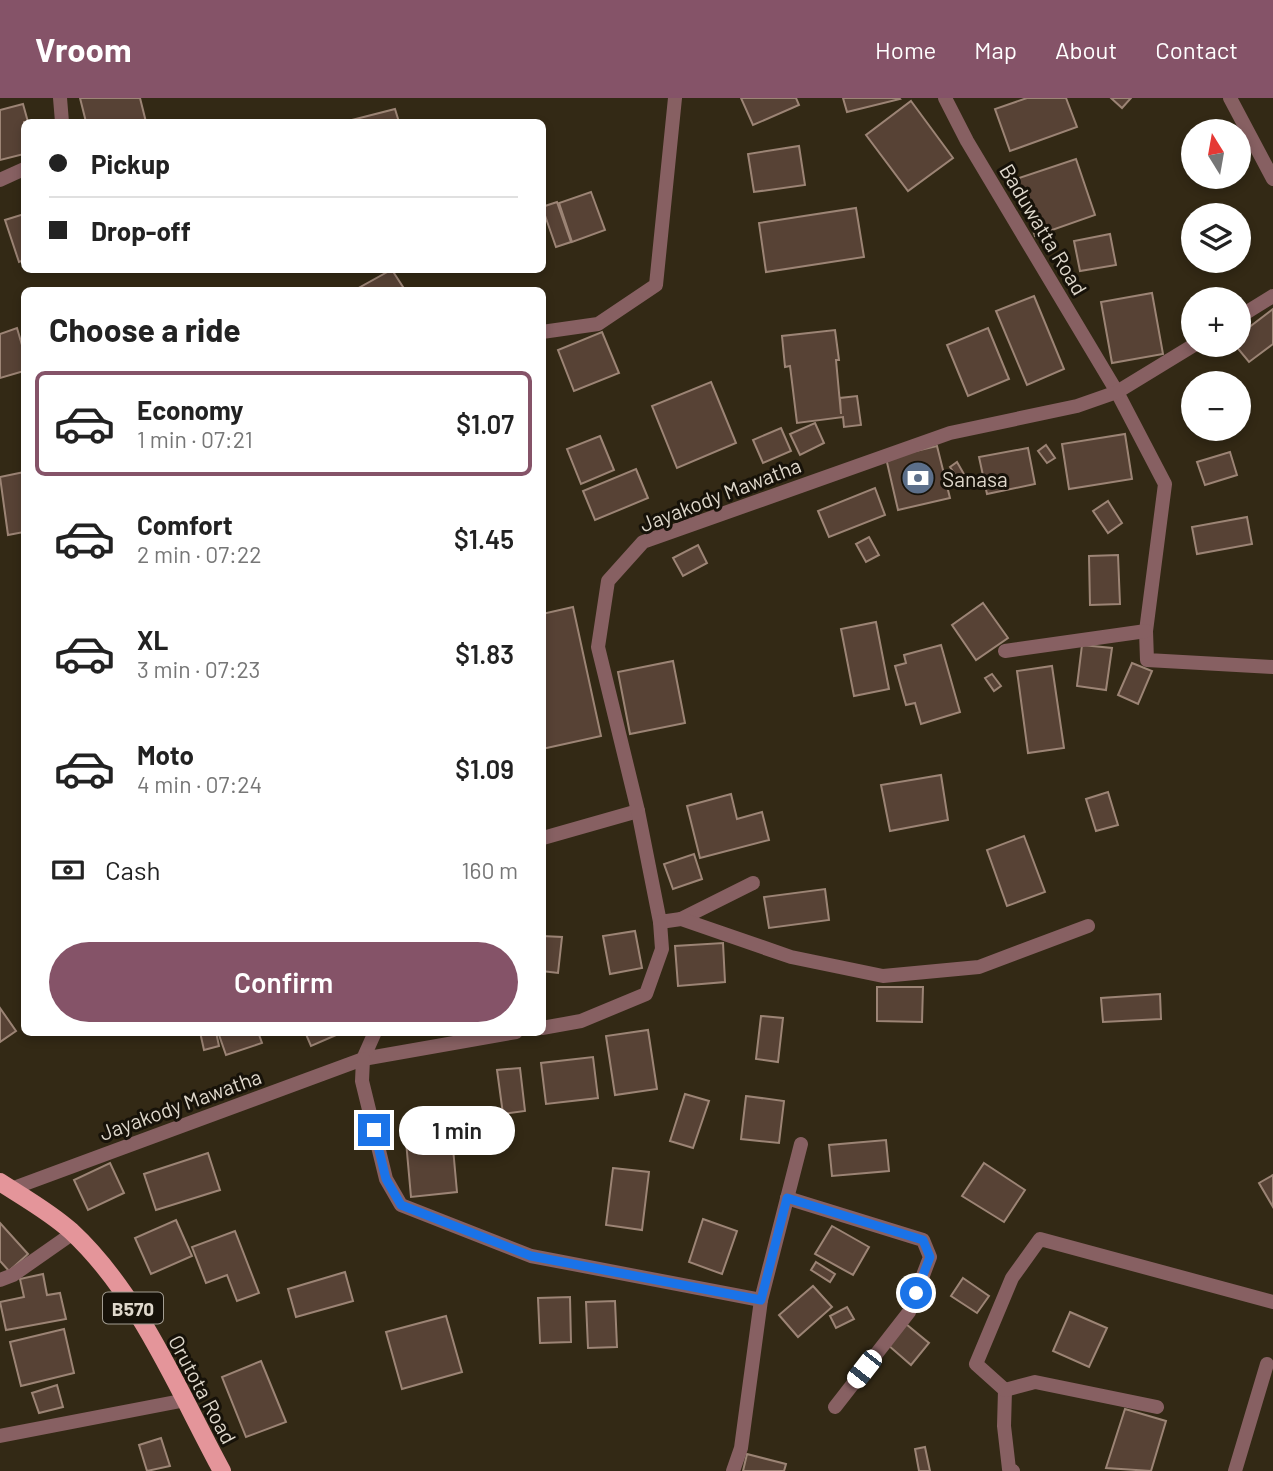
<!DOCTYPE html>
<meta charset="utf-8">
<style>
:root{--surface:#fff;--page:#f6f6f6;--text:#222;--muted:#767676;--line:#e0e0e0;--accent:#855368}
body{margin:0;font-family:Barlow,sans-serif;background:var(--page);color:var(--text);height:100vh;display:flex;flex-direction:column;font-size:26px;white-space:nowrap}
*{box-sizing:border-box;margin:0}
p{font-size:23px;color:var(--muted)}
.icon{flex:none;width:38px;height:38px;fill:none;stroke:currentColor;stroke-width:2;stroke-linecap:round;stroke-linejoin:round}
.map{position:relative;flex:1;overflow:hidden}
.drawer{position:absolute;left:21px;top:189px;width:525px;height:749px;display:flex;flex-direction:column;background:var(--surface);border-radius:10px;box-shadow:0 4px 10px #0003}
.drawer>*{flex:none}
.hud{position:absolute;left:21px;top:21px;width:525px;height:154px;border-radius:10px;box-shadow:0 4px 10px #0003;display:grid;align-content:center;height:154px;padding:0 28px;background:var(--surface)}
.needle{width:46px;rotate:349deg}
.controls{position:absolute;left:1181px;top:21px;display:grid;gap:14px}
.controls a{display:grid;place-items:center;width:70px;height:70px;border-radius:50%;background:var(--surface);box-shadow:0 4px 10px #0003;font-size:35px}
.end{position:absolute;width:32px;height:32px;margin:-16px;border:9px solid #1a73e8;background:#fff;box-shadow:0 0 0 4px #fff}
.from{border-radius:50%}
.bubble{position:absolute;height:49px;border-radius:24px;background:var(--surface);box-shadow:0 4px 10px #0003;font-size:23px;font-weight:600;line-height:49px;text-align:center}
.car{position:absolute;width:21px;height:42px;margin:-21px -10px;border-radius:9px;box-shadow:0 0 5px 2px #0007;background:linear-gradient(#fff 24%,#345 0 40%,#fff 0 76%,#345 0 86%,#fff 0)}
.hud b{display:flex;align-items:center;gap:24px;height:66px;font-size:26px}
.hud b+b{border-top:2px solid var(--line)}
.hud i{width:18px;height:18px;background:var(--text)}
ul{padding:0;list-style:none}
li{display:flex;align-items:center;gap:21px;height:105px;margin:0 14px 10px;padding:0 14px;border:4px solid transparent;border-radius:10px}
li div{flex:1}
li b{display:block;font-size:26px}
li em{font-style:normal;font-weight:600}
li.selected{border-color:var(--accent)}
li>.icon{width:63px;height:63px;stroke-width:1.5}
h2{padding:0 28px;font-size:32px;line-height:84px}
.pay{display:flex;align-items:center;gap:18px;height:77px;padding:0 28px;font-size:26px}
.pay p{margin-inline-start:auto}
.cta{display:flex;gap:14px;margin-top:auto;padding:14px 28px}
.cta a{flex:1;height:80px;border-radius:42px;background:var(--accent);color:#fff;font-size:28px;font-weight:600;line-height:80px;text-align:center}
header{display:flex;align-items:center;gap:42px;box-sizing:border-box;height:98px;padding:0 35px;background:var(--accent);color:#fff}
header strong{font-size:33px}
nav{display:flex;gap:38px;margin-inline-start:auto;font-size:24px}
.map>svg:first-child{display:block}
.building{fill:#574235;stroke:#9c8475;stroke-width:2}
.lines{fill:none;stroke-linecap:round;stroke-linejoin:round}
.minor{stroke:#876062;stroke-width:14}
.primary{stroke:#e4959a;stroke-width:18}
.route{stroke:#1a73e8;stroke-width:9}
.labels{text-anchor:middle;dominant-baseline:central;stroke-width:6;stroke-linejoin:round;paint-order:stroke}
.shield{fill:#171209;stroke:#a39d92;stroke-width:2}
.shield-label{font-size:19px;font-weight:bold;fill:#dfd8cc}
.street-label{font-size:21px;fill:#dfd8cc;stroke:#171209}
.poi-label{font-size:21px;fill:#dfd8cc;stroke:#171209;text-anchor:start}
</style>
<header>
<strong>Vroom</strong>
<nav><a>Home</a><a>Map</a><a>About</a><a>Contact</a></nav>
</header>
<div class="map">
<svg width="1273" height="1373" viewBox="0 0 1273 1373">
<rect width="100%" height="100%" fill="#332915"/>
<!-- building -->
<g class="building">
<polygon points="80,0 140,0 146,24 86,24"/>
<polygon points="741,0 796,0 799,7 753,27"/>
<polygon points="843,0 899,0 900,1 847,14"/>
<polygon points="1027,0 1066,0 1077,29 1010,53 995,11"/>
<polygon points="1111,0 1131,0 1122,10"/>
<polygon points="911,3 953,60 908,93 866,37"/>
<polygon points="23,6 28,24 24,24 24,56 0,62 0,12"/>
<polygon points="395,11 399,24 344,24"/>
<polygon points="799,48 805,87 754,94 748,56"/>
<polygon points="1076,61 1095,117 1035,138 1016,81"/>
<polygon points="591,94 605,132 572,144 559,105"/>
<polygon points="557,104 571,144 556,149 542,109"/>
<polygon points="856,110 864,159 766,174 759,125"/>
<polygon points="24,116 24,162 19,164 5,122"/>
<polygon points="1110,136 1116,167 1080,173 1074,143"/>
<polygon points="392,172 405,192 355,192 391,172"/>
<polygon points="1152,195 1163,256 1112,265 1101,204"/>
<polygon points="1034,198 1064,271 1027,287 996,213"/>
<polygon points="1273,211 1273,246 1249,264 1235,247 1239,247 1239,237"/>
<polygon points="17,230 24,254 24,273 0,280 0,236"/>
<polygon points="988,230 1009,281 968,298 947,247"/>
<polygon points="835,232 839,262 836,262 841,316 840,300 857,298 861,327 844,329 843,319 797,325 790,268 785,269 782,238"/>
<polygon points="602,234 619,275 574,293 558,252"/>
<polygon points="711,284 736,345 677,370 652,308"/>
<polygon points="815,325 824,345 800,357 790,336"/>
<polygon points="781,330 791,353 763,365 753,342"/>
<polygon points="1125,336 1132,381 1069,391 1062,346"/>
<polygon points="600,338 614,372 581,386 567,351"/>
<polygon points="1046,347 1055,360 1047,365 1038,353"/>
<polygon points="937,348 950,400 898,412 886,360"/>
<polygon points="1028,350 1035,386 987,396 979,359"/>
<polygon points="1230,354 1237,377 1205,387 1197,364"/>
<polygon points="957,364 965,378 959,382 950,369"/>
<polygon points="636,371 648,400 595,422 583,393"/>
<polygon points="24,374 24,434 8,437 0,379"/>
<polygon points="875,390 885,417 829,439 818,413"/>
<polygon points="1108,403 1122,425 1108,435 1093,413"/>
<polygon points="1247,419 1252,446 1197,456 1192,429"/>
<polygon points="869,439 879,457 866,464 856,446"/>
<polygon points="698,447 707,465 683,478 673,460"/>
<polygon points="1118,457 1120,506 1090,507 1089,458"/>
<polygon points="983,505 1008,540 976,562 952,527"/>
<polygon points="573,509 601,638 542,651 542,516"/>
<polygon points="876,524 889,591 854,598 841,531"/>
<polygon points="941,547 960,614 921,626 915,605 906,607 895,568 906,565 904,557"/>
<polygon points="1082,547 1112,550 1106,592 1077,588"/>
<polygon points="673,563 685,625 630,636 618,574"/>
<polygon points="1132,565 1152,573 1138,606 1118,597"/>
<polygon points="1052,568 1064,650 1028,655 1017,573"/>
<polygon points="992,576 1001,588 994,593 985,580"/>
<polygon points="941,677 948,722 890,733 881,687"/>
<polygon points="1108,694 1118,727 1096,733 1086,701"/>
<polygon points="731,696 737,721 762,714 769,742 700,760 687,708"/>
<polygon points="1024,738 1045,794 1007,808 987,752"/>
<polygon points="694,756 702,781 673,791 664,766"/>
<polygon points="825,791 829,822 769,830 764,799"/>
<polygon points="635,833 642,870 610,876 603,838"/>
<polygon points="542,838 562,839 558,875 542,873"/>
<polygon points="723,845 725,884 678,888 675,848"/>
<polygon points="877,889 923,889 922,924 877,923"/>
<polygon points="1160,896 1161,921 1103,924 1101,900"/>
<polygon points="0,910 16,933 0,944"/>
<polygon points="761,918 783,920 778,964 756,961"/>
<polygon points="648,932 657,991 615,997 606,938"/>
<polygon points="200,934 216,934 219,948 204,952"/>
<polygon points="218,934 258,934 262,945 226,957"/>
<polygon points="305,934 343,934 311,948"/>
<polygon points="593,959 598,1000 546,1006 541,965"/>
<polygon points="520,970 525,1013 503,1016 497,972"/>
<polygon points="685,996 709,1003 693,1050 670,1043"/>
<polygon points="746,998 784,1003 779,1045 741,1041"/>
<polygon points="451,1028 457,1094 411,1099 405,1032"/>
<polygon points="886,1042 889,1073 832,1078 829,1047"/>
<polygon points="208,1055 220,1092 156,1112 144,1076"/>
<polygon points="110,1065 124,1095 88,1112 74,1082"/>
<polygon points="984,1065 1025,1092 1004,1124 962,1098"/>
<polygon points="613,1070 649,1074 642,1132 606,1127"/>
<polygon points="1273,1077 1273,1109 1259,1085"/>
<polygon points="703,1121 737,1133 722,1176 689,1164"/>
<polygon points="176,1122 192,1158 151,1176 135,1140"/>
<polygon points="0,1125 28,1156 9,1173 0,1163"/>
<polygon points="832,1128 869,1149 853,1177 815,1156"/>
<polygon points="235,1133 259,1195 237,1203 227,1177 206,1185 192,1149"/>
<polygon points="816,1164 835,1176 830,1184 811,1172"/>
<polygon points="345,1174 353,1203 296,1219 288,1191"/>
<polygon points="43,1176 47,1197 60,1195 66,1221 6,1232 0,1204 24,1199 20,1181"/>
<polygon points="963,1180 989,1198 977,1215 951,1198"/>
<polygon points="813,1188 832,1209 798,1239 779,1217"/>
<polygon points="570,1199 571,1244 540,1245 538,1200"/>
<polygon points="615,1203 617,1249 588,1250 586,1204"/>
<polygon points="847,1209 854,1221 836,1230 830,1218"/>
<polygon points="1070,1214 1107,1230 1089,1269 1053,1253"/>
<polygon points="446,1218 462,1274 402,1291 386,1234"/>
<polygon points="906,1226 929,1245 911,1267 888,1247"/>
<polygon points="64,1231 74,1275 21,1288 10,1244"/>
<polygon points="261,1263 286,1324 246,1339 222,1279"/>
<polygon points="57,1287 63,1309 39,1315 32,1295"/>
<polygon points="1125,1311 1166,1323 1151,1373 1106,1370"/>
<polygon points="161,1340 170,1368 147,1373 139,1347"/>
<polygon points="925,1349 930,1373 919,1373 915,1351"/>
<polygon points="747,1356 786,1366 784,1373 743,1373"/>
</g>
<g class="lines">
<!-- minor -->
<g class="minor">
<polyline points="60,0 62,24"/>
<polyline points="945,0 967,43 1117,294 1165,386 1146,533 1147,562 1273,569"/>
<polyline points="1230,0 1273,81"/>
<polyline points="0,82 24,71"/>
<polyline points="1239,219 1273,198"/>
<polyline points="542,234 598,226 656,187 675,0"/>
<polyline points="1005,553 1146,533"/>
<polyline points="543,740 638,713"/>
<polyline points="681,821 753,785"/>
<polyline points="1088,828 979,869 883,878 791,859 681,821 660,824 638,713 598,549 608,483 643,444 950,335 1077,308 1117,294 1194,247"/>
<polyline points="542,930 581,923 646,896 662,851 660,824"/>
<polyline points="363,961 516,934"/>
<polyline points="363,961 375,934"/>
<polyline points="11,1091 363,961 362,983 386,1081 401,1107 531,1158 761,1202 741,1350 733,1373"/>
<polyline points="787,1100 923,1142 930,1159 909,1214 835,1309"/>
<polyline points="0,1182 13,1177 73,1135"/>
<polyline points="761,1202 801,1046"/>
<polyline points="1005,1292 1004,1328 1009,1371 1013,1373"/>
<polyline points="1157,1309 1035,1284 1005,1292 976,1266 1012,1180 1040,1141 1273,1204"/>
<polyline points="0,1338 186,1302"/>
<polyline points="1235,1373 1267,1266"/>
</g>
<!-- primary -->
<path class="primary" d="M0 1084C23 1099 50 1114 71 1133 139 1196 178 1292 222 1373"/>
</g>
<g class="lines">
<!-- route -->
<polyline class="route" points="374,1032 386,1081 401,1107 531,1158 761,1202 787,1100 923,1142 930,1159 916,1195"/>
</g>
<!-- icons -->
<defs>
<symbol id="bank-disc" viewBox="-11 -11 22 22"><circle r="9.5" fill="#5c6f8a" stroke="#171209"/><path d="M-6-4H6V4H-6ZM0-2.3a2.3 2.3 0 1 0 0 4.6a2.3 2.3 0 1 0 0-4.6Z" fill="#fff"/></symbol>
</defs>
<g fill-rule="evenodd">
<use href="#bank-disc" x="899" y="361" width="38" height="38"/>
</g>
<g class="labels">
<!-- shield labels -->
<rect class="shield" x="103" y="1194.5" width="60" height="31" rx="5"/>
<g class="shield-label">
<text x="133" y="1210">B570</text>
</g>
<!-- street labels -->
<g class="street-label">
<text transform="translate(1044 131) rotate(59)">Baduwatta Road</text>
<text transform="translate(720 396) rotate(-21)">Jayakody Mawatha</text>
<text transform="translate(180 1006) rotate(-20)">Jayakody Mawatha</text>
<text transform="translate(203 1291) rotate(62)">Orutota Road</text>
</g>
<!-- poi labels -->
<g class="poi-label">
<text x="942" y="380">Sanasa</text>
</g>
</g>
</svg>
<div class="controls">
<a><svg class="needle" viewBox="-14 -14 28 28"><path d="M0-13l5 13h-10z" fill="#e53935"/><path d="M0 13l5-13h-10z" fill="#767676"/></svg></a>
<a><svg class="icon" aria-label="layers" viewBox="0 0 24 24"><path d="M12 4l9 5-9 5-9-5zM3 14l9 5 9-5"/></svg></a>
<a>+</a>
<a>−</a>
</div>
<i class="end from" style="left:916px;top:1195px"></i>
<i class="end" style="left:374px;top:1032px"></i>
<div class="bubble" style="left:399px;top:1008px;width:116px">1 min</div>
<i class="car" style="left:864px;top:1271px;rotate:218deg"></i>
<div class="hud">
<b><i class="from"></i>Pickup</b>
<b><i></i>Drop-off</b>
</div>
<section class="drawer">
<h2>Choose a ride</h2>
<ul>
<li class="selected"><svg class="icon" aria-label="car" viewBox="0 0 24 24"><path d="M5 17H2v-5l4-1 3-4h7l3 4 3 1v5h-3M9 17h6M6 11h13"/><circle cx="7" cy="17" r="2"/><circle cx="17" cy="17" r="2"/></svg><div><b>Economy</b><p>1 min · 07:21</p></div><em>$1.07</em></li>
<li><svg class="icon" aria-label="car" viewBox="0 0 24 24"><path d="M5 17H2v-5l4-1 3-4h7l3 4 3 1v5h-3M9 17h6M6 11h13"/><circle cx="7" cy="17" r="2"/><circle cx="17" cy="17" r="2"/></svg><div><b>Comfort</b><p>2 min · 07:22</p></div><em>$1.45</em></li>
<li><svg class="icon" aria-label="car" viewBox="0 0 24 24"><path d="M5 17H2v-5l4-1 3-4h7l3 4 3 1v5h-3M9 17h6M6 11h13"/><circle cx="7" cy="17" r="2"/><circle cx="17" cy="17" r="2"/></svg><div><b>XL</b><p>3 min · 07:23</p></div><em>$1.83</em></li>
<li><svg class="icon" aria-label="car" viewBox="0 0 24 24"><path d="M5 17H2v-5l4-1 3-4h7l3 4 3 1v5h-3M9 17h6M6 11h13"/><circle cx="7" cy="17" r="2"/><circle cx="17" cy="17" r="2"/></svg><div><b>Moto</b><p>4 min · 07:24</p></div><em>$1.09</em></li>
</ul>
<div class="pay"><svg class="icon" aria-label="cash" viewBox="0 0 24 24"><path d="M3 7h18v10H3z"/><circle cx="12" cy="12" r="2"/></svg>Cash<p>160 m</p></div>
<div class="cta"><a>Confirm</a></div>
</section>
</div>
